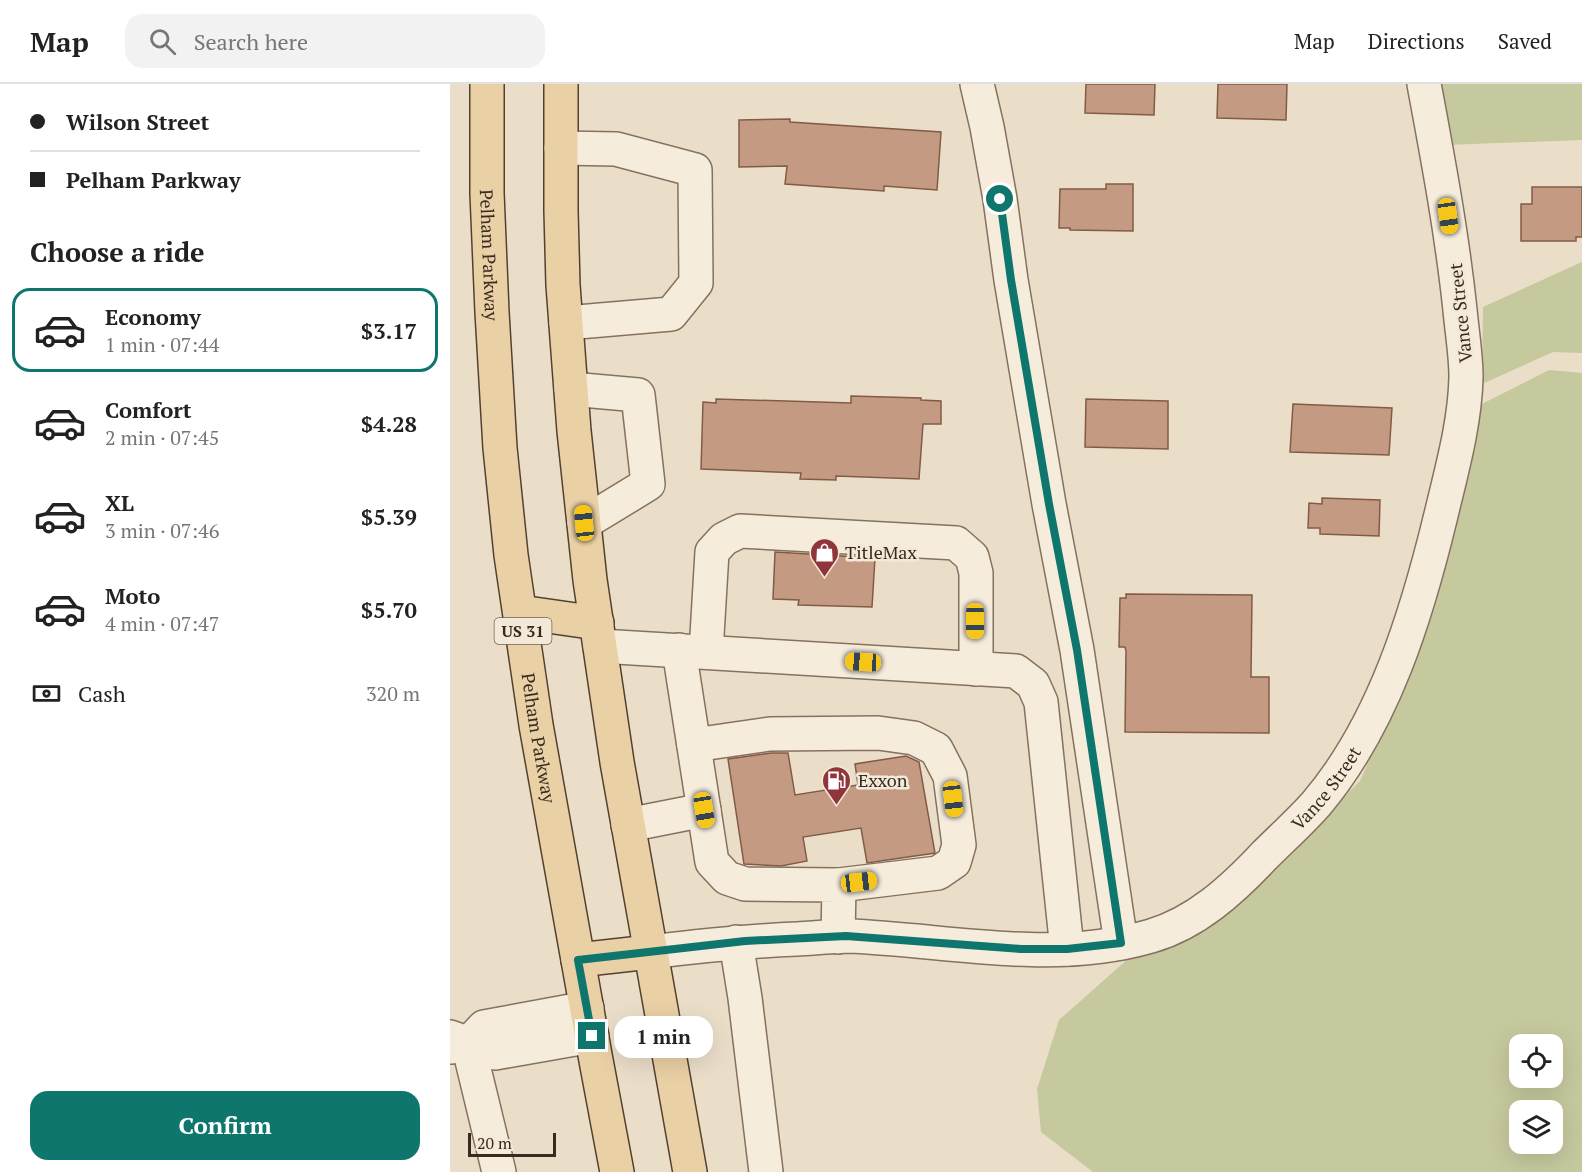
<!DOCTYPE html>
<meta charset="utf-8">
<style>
:root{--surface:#fff;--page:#f2f2f2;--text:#222;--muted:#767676;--line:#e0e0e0;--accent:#0f766e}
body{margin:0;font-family:"PT Serif",serif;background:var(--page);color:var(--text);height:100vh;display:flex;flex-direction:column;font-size:22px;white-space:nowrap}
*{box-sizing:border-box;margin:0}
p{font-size:20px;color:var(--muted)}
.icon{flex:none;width:33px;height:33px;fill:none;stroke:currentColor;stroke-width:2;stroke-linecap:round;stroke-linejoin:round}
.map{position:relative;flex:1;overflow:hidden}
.side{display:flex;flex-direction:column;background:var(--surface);width:450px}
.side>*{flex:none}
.top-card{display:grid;align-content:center;height:132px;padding:0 30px;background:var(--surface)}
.fabs{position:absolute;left:1059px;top:950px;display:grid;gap:12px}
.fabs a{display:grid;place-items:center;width:54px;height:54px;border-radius:12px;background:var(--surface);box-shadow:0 6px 24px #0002;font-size:30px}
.scale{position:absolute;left:18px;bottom:15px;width:88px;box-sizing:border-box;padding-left:6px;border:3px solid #372b21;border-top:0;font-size:16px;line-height:21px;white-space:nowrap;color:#372b21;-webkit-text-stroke:4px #f3e9d8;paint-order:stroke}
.end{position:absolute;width:27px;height:27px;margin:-14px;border:8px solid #0f766e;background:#fff;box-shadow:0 0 0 3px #fff}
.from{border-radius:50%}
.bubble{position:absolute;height:42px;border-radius:18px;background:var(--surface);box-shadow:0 6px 24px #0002;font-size:20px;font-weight:700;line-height:42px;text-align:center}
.car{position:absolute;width:18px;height:36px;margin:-18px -9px;border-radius:8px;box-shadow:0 0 4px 2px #0007;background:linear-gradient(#f5c518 24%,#345 0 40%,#f5c518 0 76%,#345 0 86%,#f5c518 0)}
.top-card b{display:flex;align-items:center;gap:21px;height:57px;font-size:22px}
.top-card b+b{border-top:2px solid var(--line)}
.top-card i{width:15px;height:15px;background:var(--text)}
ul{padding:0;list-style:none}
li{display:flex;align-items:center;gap:18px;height:84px;margin:0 12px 9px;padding:0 18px;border:3px solid transparent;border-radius:18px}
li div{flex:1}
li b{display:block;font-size:22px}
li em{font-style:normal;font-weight:700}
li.current{border-color:var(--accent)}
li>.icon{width:54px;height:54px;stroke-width:1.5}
h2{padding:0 30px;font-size:27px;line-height:72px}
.pay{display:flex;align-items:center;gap:15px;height:66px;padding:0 30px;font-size:22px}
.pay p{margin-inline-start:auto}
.button{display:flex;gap:12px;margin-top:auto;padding:12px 30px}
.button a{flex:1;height:69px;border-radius:18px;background:var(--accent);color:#fff;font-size:24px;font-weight:700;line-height:69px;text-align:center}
header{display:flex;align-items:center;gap:36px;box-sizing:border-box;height:84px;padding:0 30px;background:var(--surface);border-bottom:2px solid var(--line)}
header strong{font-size:28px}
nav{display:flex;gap:33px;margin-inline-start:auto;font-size:21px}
.search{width:420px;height:54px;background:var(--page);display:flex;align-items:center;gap:15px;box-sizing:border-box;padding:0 21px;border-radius:18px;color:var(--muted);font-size:22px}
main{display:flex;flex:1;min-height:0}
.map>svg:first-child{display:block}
.green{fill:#c6c89d;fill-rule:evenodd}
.building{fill:#c59a82;stroke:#825b47;stroke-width:1.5}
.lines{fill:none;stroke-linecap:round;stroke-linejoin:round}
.minor-casing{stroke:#85715f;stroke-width:36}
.major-casing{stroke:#544033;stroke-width:36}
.minor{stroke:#f6ecdc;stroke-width:33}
.major{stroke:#ead0a5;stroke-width:33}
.route{stroke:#0f766e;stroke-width:8}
.labels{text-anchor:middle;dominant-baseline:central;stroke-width:5;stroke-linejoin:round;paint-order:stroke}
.shield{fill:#f3e9d8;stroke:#6f6458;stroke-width:1.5}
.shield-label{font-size:16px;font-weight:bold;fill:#372b21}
.street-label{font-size:18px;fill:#372b21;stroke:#f3e9d8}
.poi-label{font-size:18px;fill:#372b21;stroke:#f3e9d8;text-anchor:start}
</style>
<header>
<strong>Map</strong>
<div class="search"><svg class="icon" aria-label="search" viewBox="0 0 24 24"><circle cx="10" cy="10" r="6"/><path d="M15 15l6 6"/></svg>Search here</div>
<nav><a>Map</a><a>Directions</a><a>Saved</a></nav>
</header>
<main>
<section class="side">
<div class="top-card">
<b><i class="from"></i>Wilson Street</b>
<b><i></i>Pelham Parkway</b>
</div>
<h2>Choose a ride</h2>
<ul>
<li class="current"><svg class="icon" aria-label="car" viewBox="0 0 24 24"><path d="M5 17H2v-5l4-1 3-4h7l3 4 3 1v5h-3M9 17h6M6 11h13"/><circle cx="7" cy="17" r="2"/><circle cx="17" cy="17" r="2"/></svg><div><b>Economy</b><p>1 min · 07:44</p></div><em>$3.17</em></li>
<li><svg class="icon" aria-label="car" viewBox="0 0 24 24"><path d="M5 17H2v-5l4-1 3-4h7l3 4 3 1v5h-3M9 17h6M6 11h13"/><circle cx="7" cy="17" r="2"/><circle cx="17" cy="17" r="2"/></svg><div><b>Comfort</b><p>2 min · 07:45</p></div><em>$4.28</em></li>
<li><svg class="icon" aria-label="car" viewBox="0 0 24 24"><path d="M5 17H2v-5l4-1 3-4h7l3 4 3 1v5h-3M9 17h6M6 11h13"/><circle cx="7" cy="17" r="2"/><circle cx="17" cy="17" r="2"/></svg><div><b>XL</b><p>3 min · 07:46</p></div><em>$5.39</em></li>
<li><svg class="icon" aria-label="car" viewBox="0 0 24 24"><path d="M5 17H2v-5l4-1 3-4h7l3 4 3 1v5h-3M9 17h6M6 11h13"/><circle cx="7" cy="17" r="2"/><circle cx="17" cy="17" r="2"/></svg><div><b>Moto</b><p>4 min · 07:47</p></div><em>$5.70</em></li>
</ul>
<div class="pay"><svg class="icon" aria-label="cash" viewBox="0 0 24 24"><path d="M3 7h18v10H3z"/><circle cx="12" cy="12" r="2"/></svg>Cash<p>320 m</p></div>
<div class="button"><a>Confirm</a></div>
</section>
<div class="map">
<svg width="1132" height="1088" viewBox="0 0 1132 1088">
<rect width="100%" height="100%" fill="#ebdec9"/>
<!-- green -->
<g class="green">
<polygon points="987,0 1132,0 1132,56 996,61"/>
<polygon points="1132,178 1132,269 1103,268 1032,300 1033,223"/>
<path d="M1099 286 1132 289V1088H643L591 1048 587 1005 609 936 688 866 773 832 910 697 972 555 1020 326ZM1070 960H1102V993H1070ZM1070 1026H1102V1059H1070Z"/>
</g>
<!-- building -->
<g class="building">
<polygon points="636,0 705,0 704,31 635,29"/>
<polygon points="768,0 837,0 836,36 767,34"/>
<polygon points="340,35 340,38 491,48 487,106 434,102 434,107 335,100 337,82 289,83 289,36"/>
<polygon points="656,100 683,100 683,147 620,146 620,144 609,144 610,105 656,105"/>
<polygon points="1082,103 1132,103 1132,153 1126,153 1126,157 1071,157 1071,120 1082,120"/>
<polygon points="401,312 471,314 471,316 491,317 491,340 473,340 469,395 386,392 386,396 350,395 351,389 251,385 253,318 266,319 266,315 401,319"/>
<polygon points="636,315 718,317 718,365 635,363"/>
<polygon points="843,320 942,324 939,371 840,368"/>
<polygon points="872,414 930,416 929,452 870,450 870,444 858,444 859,419 872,420"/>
<polygon points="325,468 425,474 422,523 348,521 349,516 323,515"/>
<polygon points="676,510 802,511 801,593 819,593 819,649 675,648 676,567 675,563 669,563 670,514 676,514"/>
<polygon points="321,669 338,669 345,711 408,701 405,680 456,672 469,678 485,769 417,779 411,744 353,753 357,777 331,782 294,780 278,675"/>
</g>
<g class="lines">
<defs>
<g id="minor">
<polyline points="527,0 537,43 550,115 561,196 599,420 627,566 671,859"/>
<polyline points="111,64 166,65 245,86 246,199 221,230 116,239"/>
<polyline points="121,305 188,311 198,400 134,439"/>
<polyline points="150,562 566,587 583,600 591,618 617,865"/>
<polyline points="229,566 262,778 277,794 295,800 389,801 388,853"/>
<polyline points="256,568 262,468 274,455 290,447 506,459 522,473 526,489 526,585"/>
<polyline points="244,661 320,650 428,649 464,654 486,665 500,692 509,761 504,778 488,789 389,801"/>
<polyline points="178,741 254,726"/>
<polyline points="286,858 295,914 316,1088"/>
<path id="s1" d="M200 868C249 862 298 857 347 855 365 854 382 852 399 852 499 856 602 881 701 852 746 839 782 806 814 772 831 755 850 738 866 720 934 640 967 530 991 431 1002 385 1015 339 1016 293 1016 271 1012 248 1010 226 1002 150 988 75 974 0"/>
<polyline points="0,953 45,969 142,952"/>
<polyline points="18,960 49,1088"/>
<polyline points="1,963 18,960 34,943 137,924"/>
</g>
<g id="major">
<path id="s2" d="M37 0V109L42 228 50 364 61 471 86 641 145 971 167 1088"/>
<polyline points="111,0 111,127 113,201 124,347 140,496 167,678 240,1088"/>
<polyline points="70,528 147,539"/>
<polyline points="128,876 200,868"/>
</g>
</defs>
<!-- minor casing -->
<use href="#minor" class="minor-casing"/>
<!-- major casing -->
<use href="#major" class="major-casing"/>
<!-- minor -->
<use href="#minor" class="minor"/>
<!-- major -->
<use href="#major" class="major"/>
</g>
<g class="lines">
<!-- route -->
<polyline class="route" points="142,952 128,876 295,857 396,852 571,865 617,865 671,859 627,566 599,420 561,196 550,115"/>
</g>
<!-- icons -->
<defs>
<symbol id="shop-pin" viewBox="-11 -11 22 30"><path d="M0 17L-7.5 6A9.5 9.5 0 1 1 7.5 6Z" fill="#8f353b" stroke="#f3e9d8"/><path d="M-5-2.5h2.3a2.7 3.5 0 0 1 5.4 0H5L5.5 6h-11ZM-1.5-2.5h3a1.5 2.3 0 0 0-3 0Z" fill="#fff"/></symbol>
<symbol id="fuel-pin" viewBox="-11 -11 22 30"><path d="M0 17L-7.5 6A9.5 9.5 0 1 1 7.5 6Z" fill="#8f353b" stroke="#f3e9d8"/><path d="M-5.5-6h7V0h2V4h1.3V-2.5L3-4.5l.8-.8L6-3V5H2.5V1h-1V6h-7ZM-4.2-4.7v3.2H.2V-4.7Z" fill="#fff"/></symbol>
</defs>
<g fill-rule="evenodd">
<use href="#shop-pin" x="358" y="452" width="33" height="45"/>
<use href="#fuel-pin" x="370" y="680" width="33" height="45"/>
</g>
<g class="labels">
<!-- shield labels -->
<rect class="shield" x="44.5" y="534" width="57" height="26" rx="4.5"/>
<g class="shield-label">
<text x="73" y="547">US 31</text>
</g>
<!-- street labels -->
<g class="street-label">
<text stroke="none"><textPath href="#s2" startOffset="171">Pelham Parkway</textPath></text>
<text transform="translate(1010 229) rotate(-96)">Vance Street</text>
<text stroke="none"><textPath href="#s2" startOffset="657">Pelham Parkway</textPath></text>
<text stroke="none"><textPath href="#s1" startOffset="736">Vance Street</textPath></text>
</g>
<!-- poi labels -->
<g class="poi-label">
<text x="395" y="468">TitleMax</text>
<text x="408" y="696">Exxon</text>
</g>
</g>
</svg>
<div class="fabs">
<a><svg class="icon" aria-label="locate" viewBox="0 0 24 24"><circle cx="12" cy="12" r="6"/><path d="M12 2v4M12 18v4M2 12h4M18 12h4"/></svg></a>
<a><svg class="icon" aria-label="layers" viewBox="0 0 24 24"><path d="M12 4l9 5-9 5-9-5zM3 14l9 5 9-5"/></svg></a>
</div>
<div class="scale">20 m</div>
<i class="end from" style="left:550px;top:115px"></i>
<i class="end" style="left:142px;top:952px"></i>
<div class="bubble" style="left:164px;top:932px;width:99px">1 min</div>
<i class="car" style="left:998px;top:132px;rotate:172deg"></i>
<i class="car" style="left:134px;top:439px;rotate:354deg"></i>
<i class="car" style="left:525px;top:537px;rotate:180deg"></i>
<i class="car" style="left:413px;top:578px;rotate:273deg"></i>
<i class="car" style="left:503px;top:715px;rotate:173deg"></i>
<i class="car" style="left:254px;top:726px;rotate:171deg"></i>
<i class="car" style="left:409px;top:798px;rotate:83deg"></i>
</div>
</main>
